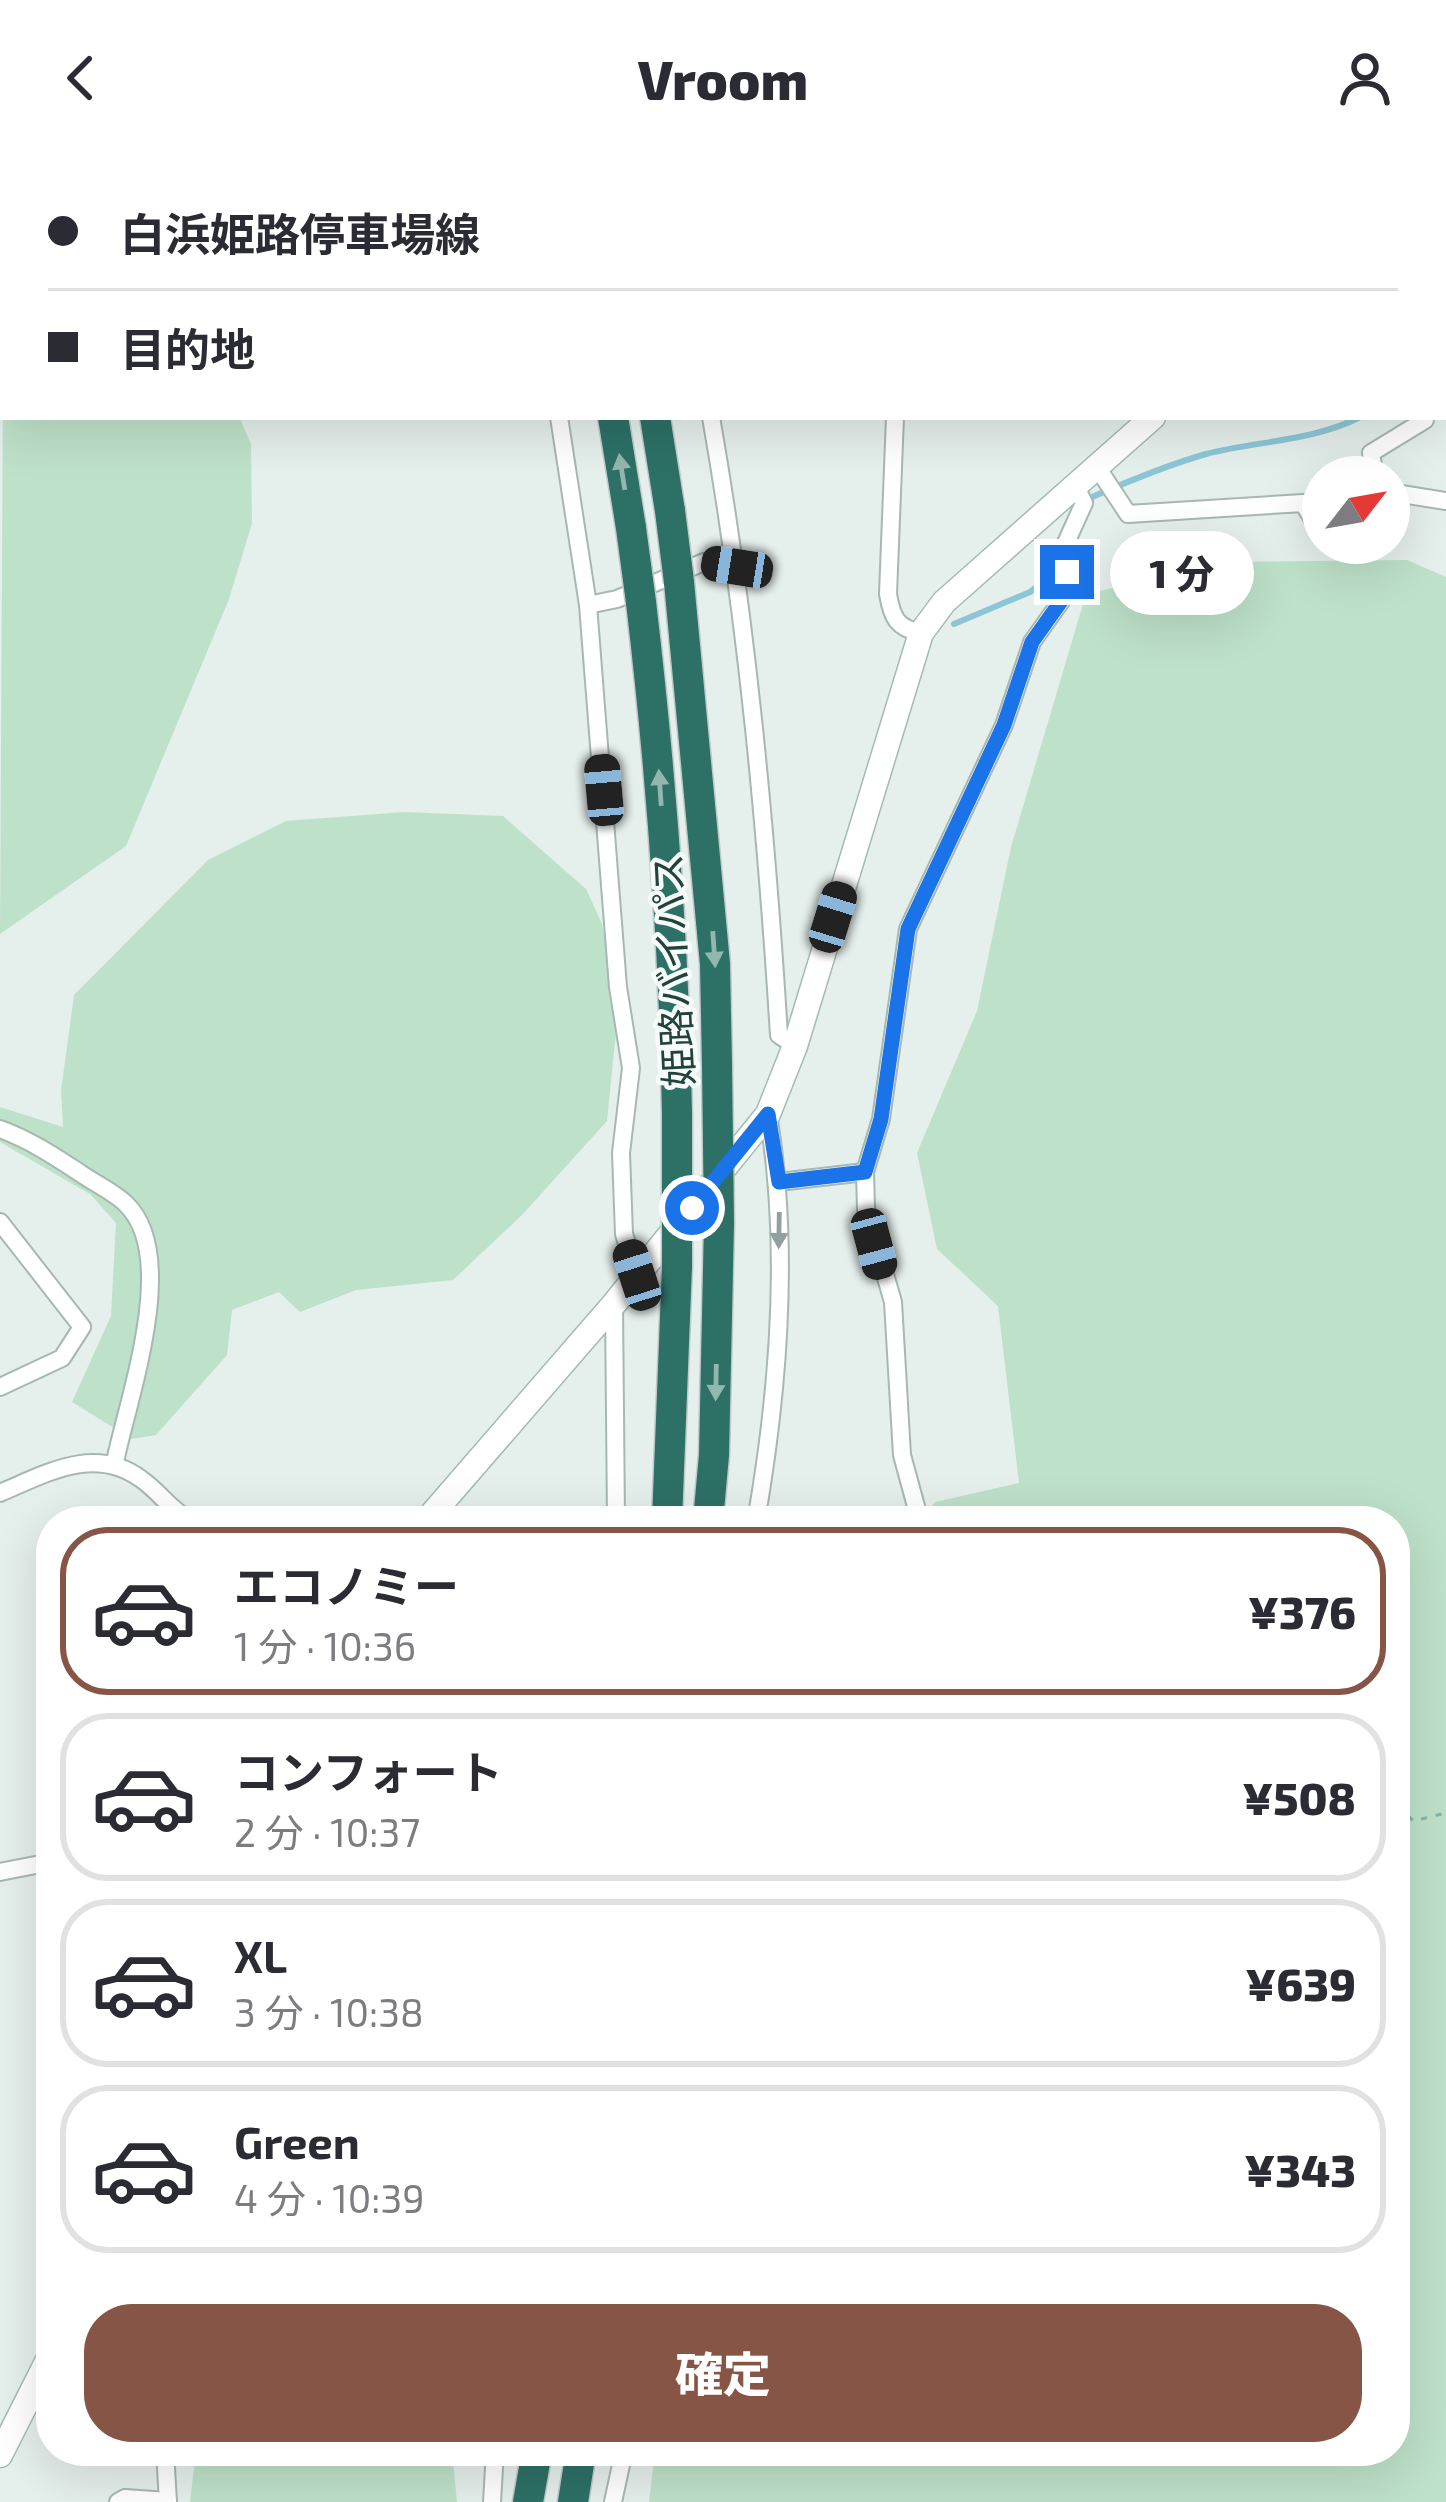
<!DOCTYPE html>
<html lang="ja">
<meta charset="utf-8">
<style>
:root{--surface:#fff;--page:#f7f7f7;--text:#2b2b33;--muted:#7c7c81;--line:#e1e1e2;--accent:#875545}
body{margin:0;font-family:"Exo 2","Noto Sans JP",sans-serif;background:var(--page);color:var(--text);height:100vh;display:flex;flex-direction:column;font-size:45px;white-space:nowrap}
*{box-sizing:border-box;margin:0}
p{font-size:39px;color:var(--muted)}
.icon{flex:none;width:66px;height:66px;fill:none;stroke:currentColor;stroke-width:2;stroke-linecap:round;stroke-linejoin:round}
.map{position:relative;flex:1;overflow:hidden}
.drawer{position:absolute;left:36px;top:1350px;width:1374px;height:960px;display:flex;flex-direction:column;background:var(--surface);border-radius:48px;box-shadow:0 12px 48px #0002}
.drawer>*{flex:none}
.hud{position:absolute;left:0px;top:0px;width:1446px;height:264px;box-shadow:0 12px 48px #0002;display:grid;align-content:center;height:264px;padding:0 48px;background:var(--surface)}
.needle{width:78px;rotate:59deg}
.tools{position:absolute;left:1302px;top:300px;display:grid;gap:24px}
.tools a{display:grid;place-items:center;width:108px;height:108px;border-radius:50%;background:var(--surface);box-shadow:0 12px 48px #0002;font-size:60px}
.end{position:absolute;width:54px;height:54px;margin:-27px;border:15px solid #1a73e8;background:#fff;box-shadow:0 0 0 6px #fff}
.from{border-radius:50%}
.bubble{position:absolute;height:84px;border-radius:42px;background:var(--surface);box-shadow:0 12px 48px #0002;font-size:39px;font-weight:800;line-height:84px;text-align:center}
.car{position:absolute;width:36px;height:72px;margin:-36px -18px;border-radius:15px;box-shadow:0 0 9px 3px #0007;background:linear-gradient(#222 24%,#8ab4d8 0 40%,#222 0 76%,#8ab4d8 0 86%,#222 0)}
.hud b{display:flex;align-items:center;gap:42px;height:114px;font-size:45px}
.hud b+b{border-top:3px solid var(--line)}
.hud i{width:30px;height:30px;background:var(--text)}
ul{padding:21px 0 0;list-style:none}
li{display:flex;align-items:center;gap:36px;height:168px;margin:0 24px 18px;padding:0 24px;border:6px solid var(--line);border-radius:48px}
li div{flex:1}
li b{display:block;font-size:45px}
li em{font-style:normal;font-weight:800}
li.selected{border-color:var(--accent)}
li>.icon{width:108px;height:108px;stroke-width:1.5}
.primary-button{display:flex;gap:24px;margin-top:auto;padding:24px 48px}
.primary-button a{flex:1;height:138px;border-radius:48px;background:var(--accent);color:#fff;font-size:48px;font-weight:800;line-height:138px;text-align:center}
header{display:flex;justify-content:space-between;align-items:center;height:156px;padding:0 48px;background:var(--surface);font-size:54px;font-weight:800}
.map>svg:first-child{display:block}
.green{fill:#bee1c9}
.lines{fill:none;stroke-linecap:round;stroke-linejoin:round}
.stream{stroke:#8cc6d6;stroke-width:6}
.minor-casing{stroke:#a7b8b3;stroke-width:20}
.secondary-casing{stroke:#a3bbb4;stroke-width:27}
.motorway-casing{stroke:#c1cac8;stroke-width:33}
.path{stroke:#84b4a8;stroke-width:3;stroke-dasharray:6 9;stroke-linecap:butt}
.minor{stroke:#fff;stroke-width:16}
.secondary{stroke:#fff;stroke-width:24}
.motorway{stroke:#2d7066;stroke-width:30}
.motorway-bridge-casing{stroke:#c1cac8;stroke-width:33;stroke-linecap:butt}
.motorway-bridge{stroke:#2d7066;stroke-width:30}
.oneway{fill:#92b6b0}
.oneway2{fill:#91a09e}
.route{stroke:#1a73e8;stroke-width:15}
.labels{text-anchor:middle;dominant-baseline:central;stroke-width:9;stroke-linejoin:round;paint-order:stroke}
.street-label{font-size:39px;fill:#23423c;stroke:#f6fbf9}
</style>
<header><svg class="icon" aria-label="back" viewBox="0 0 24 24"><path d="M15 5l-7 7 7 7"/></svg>Vroom<svg class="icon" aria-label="person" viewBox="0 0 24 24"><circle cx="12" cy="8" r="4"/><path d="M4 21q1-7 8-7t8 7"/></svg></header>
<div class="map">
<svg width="1446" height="2346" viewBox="0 0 1446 2346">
<rect width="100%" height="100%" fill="#e5efeb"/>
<!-- green -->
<g class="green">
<polygon points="3,235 3,261 239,261 251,288 252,367 229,443 126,690 0,778"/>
<polygon points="1407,404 1446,421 1446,2346 649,2346 655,2295 1395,2295 1395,1365 921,1365 935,1346 1019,1327 998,1150 937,1093 917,997 977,855 1011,691 1086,438 1231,406"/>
<polygon points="404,656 503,660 586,733 602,768 618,856 607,965 522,1059 453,1124 356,1134 300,1156 279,1136 232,1154 227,1199 156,1279 132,1283 72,1246 111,1160 116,1067 90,1038 0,986 0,951 63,971 61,935 74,839 208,704 286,665"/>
<polygon points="196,2295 452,2295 457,2346 190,2346"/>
</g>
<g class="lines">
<!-- stream -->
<g class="stream">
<polyline points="1443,227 1446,227"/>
<path d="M1089 351 1092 341C1129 325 1167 309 1206 298 1256 285 1314 285 1360 261"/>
<polyline points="954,468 1030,436 1062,412"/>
</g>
<defs>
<g id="minor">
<polyline points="71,0 73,3"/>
<polyline points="518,0 518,3"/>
<polyline points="662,0 663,3"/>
<polyline points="51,3 54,0"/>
<polyline points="303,3 303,0"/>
<polyline points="890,3 890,0"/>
<polyline points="1240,3 1244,0"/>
<polyline points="0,70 3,69"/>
<polyline points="0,227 3,226"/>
<polyline points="559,261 588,449 618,831 631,912 621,997 624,1078 637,1119"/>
<path d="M711 261C747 466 766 671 779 879L795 890"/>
<path d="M895 261 888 438C892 462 897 472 921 477"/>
<polyline points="1097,311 1128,358 1303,347 1315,367 1323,366"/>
<polyline points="1375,321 1371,297 1425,264"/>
<polyline points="1389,336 1446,345"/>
<polyline points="588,449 617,443 704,406 738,411"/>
<path d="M0 973C30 984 54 1000 80 1017 94 1027 114 1036 126 1048 180 1100 128 1242 115 1306"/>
<polyline points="779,1026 865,1016"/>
<polyline points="0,1066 82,1171 62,1202 0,1231"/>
<polyline points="614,1149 616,1365"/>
<path d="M0 1337C47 1317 95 1289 141 1323 160 1336 170 1354 191 1365"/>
<path d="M756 1365C779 1233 790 1090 768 958"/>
<polyline points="920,1365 902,1299 893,1146 866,1053 865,1016 881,963 908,773 1004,569 1032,486 1069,434 1060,400 1084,347 1076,331"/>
<polyline points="0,1716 51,1706"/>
<polyline points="165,2295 168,2346"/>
<polyline points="118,2346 125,2342 168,2345"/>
<polyline points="492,2346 495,2295"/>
<polyline points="613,2346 624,2295"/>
</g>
<g id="secondary">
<polyline points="760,0 810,3"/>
<polyline points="1443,75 1446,74"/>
<polyline points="426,1365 614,1148 768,958 795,890 921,477 944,446 1153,261"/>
<polyline points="0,2299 51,2198"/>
</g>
<g id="motorway">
<polyline points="571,0 572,3"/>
<polyline points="611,0 611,3"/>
<polyline points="613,261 631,372"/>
<polyline points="655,261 670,355"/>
<polyline points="679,426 715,808 717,909"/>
<path d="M641 446C661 616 674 787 677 958"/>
<polyline points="667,1365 677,1110"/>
<polyline points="708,1365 714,1299 719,1067"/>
<polyline points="528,2346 537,2295"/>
<polyline points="573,2346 581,2295"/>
</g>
</defs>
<!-- minor casing -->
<use href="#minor" class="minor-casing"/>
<!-- secondary casing -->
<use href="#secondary" class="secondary-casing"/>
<!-- motorway casing -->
<use href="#motorway" class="motorway-casing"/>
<!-- path -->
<polyline class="path" points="1395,1657 1406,1657 1413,1665 1446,1657"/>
<!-- minor -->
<use href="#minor" class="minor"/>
<!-- secondary -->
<use href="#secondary" class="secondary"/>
<!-- motorway -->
<use href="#motorway" class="motorway"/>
<defs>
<g id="motorway-bridge">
<polyline points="670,355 679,426"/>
<polyline points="631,372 641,446"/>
<polyline points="717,909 719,1067"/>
<polyline points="677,958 677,1110"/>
</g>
</defs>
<!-- motorway-bridge casing -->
<use href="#motorway-bridge" class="motorway-bridge-casing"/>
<!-- motorway-bridge -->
<use href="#motorway-bridge" class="motorway-bridge"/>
</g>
<!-- one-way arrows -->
<defs><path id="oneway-solid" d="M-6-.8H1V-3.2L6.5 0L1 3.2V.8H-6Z" transform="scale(3)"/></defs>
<g class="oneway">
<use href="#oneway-solid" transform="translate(622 316) rotate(-99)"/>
<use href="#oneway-solid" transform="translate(660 632) rotate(-94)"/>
<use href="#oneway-solid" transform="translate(714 793) rotate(86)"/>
<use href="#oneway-solid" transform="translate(716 1226) rotate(91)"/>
</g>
<use class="oneway2" href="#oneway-solid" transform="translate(779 1074) rotate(91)"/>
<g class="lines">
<!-- route -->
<polyline class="route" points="692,1052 768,958 779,1026 865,1016 881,963 908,773 1004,569 1032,486 1069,434 1067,416"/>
</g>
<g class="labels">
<!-- street labels -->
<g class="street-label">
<text transform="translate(672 814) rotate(-93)">姫路バイパス</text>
</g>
</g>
</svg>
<div class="tools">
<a><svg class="needle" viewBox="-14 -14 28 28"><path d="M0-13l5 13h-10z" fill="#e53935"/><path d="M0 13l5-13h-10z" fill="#7c7c81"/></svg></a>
</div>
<i class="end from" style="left:692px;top:1052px"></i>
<i class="end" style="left:1067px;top:416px"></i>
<div class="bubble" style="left:1110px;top:375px;width:144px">1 分</div>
<i class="car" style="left:737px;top:411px;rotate:279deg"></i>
<i class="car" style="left:604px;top:634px;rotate:355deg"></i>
<i class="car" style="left:833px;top:761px;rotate:17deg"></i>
<i class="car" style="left:874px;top:1088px;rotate:165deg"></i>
<i class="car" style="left:637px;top:1119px;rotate:342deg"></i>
<div class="hud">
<b><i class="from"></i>白浜姫路停車場線</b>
<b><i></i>目的地</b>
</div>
<section class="drawer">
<ul>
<li class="selected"><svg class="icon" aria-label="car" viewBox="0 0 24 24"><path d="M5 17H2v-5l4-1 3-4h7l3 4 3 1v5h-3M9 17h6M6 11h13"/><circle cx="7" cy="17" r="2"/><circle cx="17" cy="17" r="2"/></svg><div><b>エコノミー</b><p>1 分 · 10:36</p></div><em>¥376</em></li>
<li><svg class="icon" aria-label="car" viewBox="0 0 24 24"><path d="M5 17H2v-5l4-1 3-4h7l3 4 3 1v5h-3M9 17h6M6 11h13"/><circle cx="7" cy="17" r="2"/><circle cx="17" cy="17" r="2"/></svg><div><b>コンフォート</b><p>2 分 · 10:37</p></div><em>¥508</em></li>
<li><svg class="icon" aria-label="car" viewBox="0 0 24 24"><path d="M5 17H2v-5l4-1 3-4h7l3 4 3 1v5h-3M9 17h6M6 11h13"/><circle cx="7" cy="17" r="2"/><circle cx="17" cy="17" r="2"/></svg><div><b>XL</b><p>3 分 · 10:38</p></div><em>¥639</em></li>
<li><svg class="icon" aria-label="car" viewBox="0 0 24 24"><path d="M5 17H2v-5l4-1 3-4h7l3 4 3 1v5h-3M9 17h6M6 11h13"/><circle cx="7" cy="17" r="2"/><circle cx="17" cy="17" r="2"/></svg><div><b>Green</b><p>4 分 · 10:39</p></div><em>¥343</em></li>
</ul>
<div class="primary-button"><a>確定</a></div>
</section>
</div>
